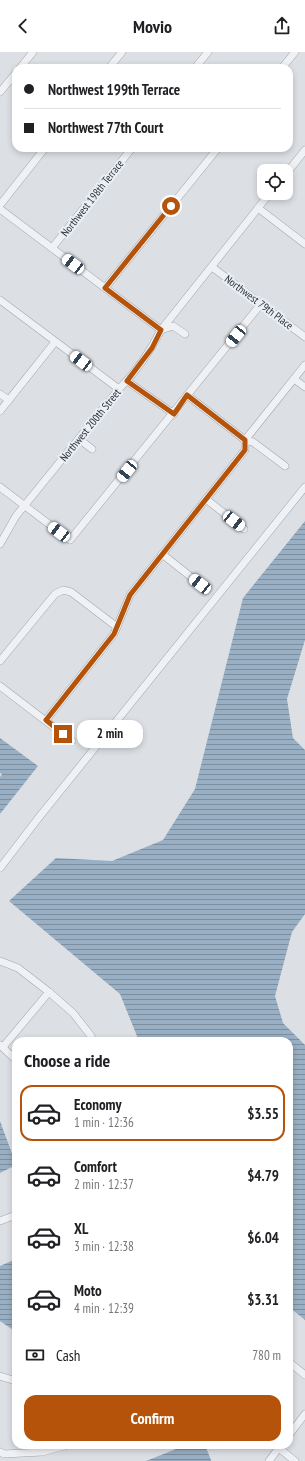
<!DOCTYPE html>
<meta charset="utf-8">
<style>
:root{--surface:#fff;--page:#f2f2f2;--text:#202124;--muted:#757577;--line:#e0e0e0;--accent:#b45309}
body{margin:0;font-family:"PT Sans Narrow",sans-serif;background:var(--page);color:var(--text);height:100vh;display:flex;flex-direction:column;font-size:15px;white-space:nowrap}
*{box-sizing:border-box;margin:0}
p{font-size:13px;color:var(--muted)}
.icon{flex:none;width:22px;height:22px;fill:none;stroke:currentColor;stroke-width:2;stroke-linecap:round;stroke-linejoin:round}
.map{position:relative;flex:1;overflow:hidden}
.drawer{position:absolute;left:12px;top:985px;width:281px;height:412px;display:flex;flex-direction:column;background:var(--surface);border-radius:12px;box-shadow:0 2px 6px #0003}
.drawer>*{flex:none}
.top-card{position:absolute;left:12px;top:12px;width:281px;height:88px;border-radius:12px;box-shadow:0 2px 6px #0003;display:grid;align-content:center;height:88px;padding:0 12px;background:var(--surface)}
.tools{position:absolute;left:257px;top:112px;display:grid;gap:8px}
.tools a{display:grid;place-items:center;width:36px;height:36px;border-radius:8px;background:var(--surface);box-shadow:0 2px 6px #0003;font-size:20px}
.end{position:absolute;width:18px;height:18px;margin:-9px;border:5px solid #b45309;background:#fff;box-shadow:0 0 0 2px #fff}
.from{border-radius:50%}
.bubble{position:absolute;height:28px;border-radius:12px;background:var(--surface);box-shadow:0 2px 6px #0003;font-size:13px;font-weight:600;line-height:28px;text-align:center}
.car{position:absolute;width:12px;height:24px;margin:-12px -6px;border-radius:5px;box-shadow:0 0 3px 1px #0007;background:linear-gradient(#fff 24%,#345 0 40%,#fff 0 76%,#345 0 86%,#fff 0)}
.top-card b{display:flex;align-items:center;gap:14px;height:38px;font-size:15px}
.top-card b+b{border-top:1px solid var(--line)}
.top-card i{width:10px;height:10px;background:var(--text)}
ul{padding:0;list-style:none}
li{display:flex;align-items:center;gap:12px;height:56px;margin:0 8px 6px;padding:0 4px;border:2px solid transparent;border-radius:12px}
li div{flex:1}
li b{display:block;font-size:15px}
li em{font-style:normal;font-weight:600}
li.current{border-color:var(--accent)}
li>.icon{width:36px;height:36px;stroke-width:1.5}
h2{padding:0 12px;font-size:18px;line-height:48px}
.pay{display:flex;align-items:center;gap:10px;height:44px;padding:0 12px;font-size:15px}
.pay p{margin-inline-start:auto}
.primary-button{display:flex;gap:8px;margin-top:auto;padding:8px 12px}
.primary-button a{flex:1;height:46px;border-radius:12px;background:var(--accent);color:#fff;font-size:16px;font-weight:600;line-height:46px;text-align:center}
header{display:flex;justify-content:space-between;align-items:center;height:52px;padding:0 12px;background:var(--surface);font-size:18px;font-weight:600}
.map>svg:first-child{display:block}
.water{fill:url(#water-rules)}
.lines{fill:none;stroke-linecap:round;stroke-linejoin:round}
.minor-casing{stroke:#a2a7ae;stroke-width:8}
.minor{stroke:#eff1f4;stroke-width:7}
.route{stroke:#b45309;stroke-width:5}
.labels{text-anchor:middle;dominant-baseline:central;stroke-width:4;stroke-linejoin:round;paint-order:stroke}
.street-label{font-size:11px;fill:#272f3a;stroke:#ebeff3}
</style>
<header><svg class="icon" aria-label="back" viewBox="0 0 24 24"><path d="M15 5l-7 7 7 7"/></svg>Movio<svg class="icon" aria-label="share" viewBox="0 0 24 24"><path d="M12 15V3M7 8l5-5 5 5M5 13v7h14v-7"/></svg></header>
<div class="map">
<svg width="305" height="1409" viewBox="0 0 305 1409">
<defs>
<pattern id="water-rules" width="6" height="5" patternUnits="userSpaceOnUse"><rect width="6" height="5" fill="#99afc3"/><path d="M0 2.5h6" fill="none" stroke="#7d8f9f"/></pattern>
</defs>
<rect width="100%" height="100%" fill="#dce0e5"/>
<!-- water -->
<g class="water">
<polygon points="305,469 305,588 287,647 293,686 305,698 305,862 292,880 275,944 283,971 305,993 305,1268 289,1255 289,989 139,989 120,942 9,849 56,806 112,809 163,788 195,737 243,546"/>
<polygon points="0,686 38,714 0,762 0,725 2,722 0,721"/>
<polygon points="0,1069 14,1107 12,1115 0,1121"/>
<polygon points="16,1207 16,1280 0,1269 0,1214"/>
<polygon points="186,1393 205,1393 211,1408 211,1409 146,1409"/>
</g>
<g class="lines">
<defs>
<g id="minor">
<polyline points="20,16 33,0"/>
<polyline points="109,16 122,0"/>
<polyline points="195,16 208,0"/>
<polyline points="282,16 295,0"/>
<polyline points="0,40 16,21"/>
<polyline points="286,122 305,98"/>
<polyline points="0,153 45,96"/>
<polyline points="258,156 305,192"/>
<polyline points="0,157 161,278 173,274 185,282"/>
<polyline points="52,196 132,96"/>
<polyline points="212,215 305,285"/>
<polyline points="105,236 218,96"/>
<polyline points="0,248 119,337"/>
<polyline points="294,327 305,335"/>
<polyline points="127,329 174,362"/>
<polyline points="0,342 9,348"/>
<polyline points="187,343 245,388 253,390 285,414"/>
<polyline points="0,359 55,290"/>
<polyline points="79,387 92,397"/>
<polyline points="0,435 70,488 261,252"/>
<polyline points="206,447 244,477"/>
<path d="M0 492 16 464 119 337C136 320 150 300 161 278L270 141"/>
<polyline points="162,502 200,532"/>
<polyline points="0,609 55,542 63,538 71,540 117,575"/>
<polyline points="0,634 72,689"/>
<polyline points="46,668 114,582 130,543 245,398 245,388 305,313"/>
<polyline points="0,816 40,764 305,435"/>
<polyline points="0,909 18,916 49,940 73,961 91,984 93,989"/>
<polyline points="0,993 16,1008"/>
<polyline points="3,995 49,940"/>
<polyline points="0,1169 16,1163"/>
<polyline points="289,1310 305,1323"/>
<polyline points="0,1324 16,1329"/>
<polyline points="289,1383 305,1362"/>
<polyline points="275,1393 295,1409"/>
<polyline points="0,1400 4,1402 42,1400 68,1393"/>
<polyline points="269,1409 281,1393"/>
</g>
</defs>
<!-- minor casing -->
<use href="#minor" class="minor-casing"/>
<!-- minor -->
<use href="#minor" class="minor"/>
</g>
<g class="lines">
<!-- route -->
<polyline class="route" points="63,682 46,668 114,582 130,543 245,398 245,388 187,343 174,362 127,329 152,296 161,278 105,236 171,154"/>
</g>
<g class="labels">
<!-- street labels -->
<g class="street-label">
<text transform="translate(92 146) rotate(-52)">Northwest 198th Terrace</text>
<text transform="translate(259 250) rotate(37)">Northwest 79th Place</text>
<text transform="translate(90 373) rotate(-51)">Northwest 200th Street</text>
</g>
</g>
</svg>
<div class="tools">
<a><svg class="icon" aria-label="locate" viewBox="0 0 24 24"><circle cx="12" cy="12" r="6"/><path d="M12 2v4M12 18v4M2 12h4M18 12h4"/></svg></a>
</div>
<i class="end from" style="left:171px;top:154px"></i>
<i class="end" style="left:63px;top:682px"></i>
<div class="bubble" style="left:77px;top:668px;width:66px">2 min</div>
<i class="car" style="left:73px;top:212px;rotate:307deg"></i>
<i class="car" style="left:236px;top:284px;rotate:219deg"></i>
<i class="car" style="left:81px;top:309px;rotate:307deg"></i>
<i class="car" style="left:127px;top:419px;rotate:219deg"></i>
<i class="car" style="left:234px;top:469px;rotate:128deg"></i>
<i class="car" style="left:59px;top:480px;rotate:307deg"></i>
<i class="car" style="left:200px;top:532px;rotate:308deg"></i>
<div class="top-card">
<b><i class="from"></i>Northwest 199th Terrace</b>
<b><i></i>Northwest 77th Court</b>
</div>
<section class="drawer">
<h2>Choose a ride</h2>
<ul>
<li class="current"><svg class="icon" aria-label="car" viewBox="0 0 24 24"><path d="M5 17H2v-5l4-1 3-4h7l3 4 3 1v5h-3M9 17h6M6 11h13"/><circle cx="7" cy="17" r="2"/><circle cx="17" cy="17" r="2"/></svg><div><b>Economy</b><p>1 min · 12:36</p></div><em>$3.55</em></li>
<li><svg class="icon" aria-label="car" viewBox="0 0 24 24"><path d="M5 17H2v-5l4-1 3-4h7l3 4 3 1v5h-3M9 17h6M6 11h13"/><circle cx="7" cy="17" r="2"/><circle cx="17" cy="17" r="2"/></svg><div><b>Comfort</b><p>2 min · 12:37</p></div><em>$4.79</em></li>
<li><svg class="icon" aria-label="car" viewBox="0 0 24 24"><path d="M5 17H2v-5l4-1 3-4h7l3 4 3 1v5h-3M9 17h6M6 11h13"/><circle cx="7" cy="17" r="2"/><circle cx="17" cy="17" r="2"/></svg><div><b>XL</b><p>3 min · 12:38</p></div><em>$6.04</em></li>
<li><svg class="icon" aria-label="car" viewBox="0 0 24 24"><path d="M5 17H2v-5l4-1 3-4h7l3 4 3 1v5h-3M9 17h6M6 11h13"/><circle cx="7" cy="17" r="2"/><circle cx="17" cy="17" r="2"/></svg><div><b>Moto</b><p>4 min · 12:39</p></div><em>$3.31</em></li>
</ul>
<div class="pay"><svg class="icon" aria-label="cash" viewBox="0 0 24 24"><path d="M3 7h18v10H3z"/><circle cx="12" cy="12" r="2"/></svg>Cash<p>780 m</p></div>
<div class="primary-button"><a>Confirm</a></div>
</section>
</div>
